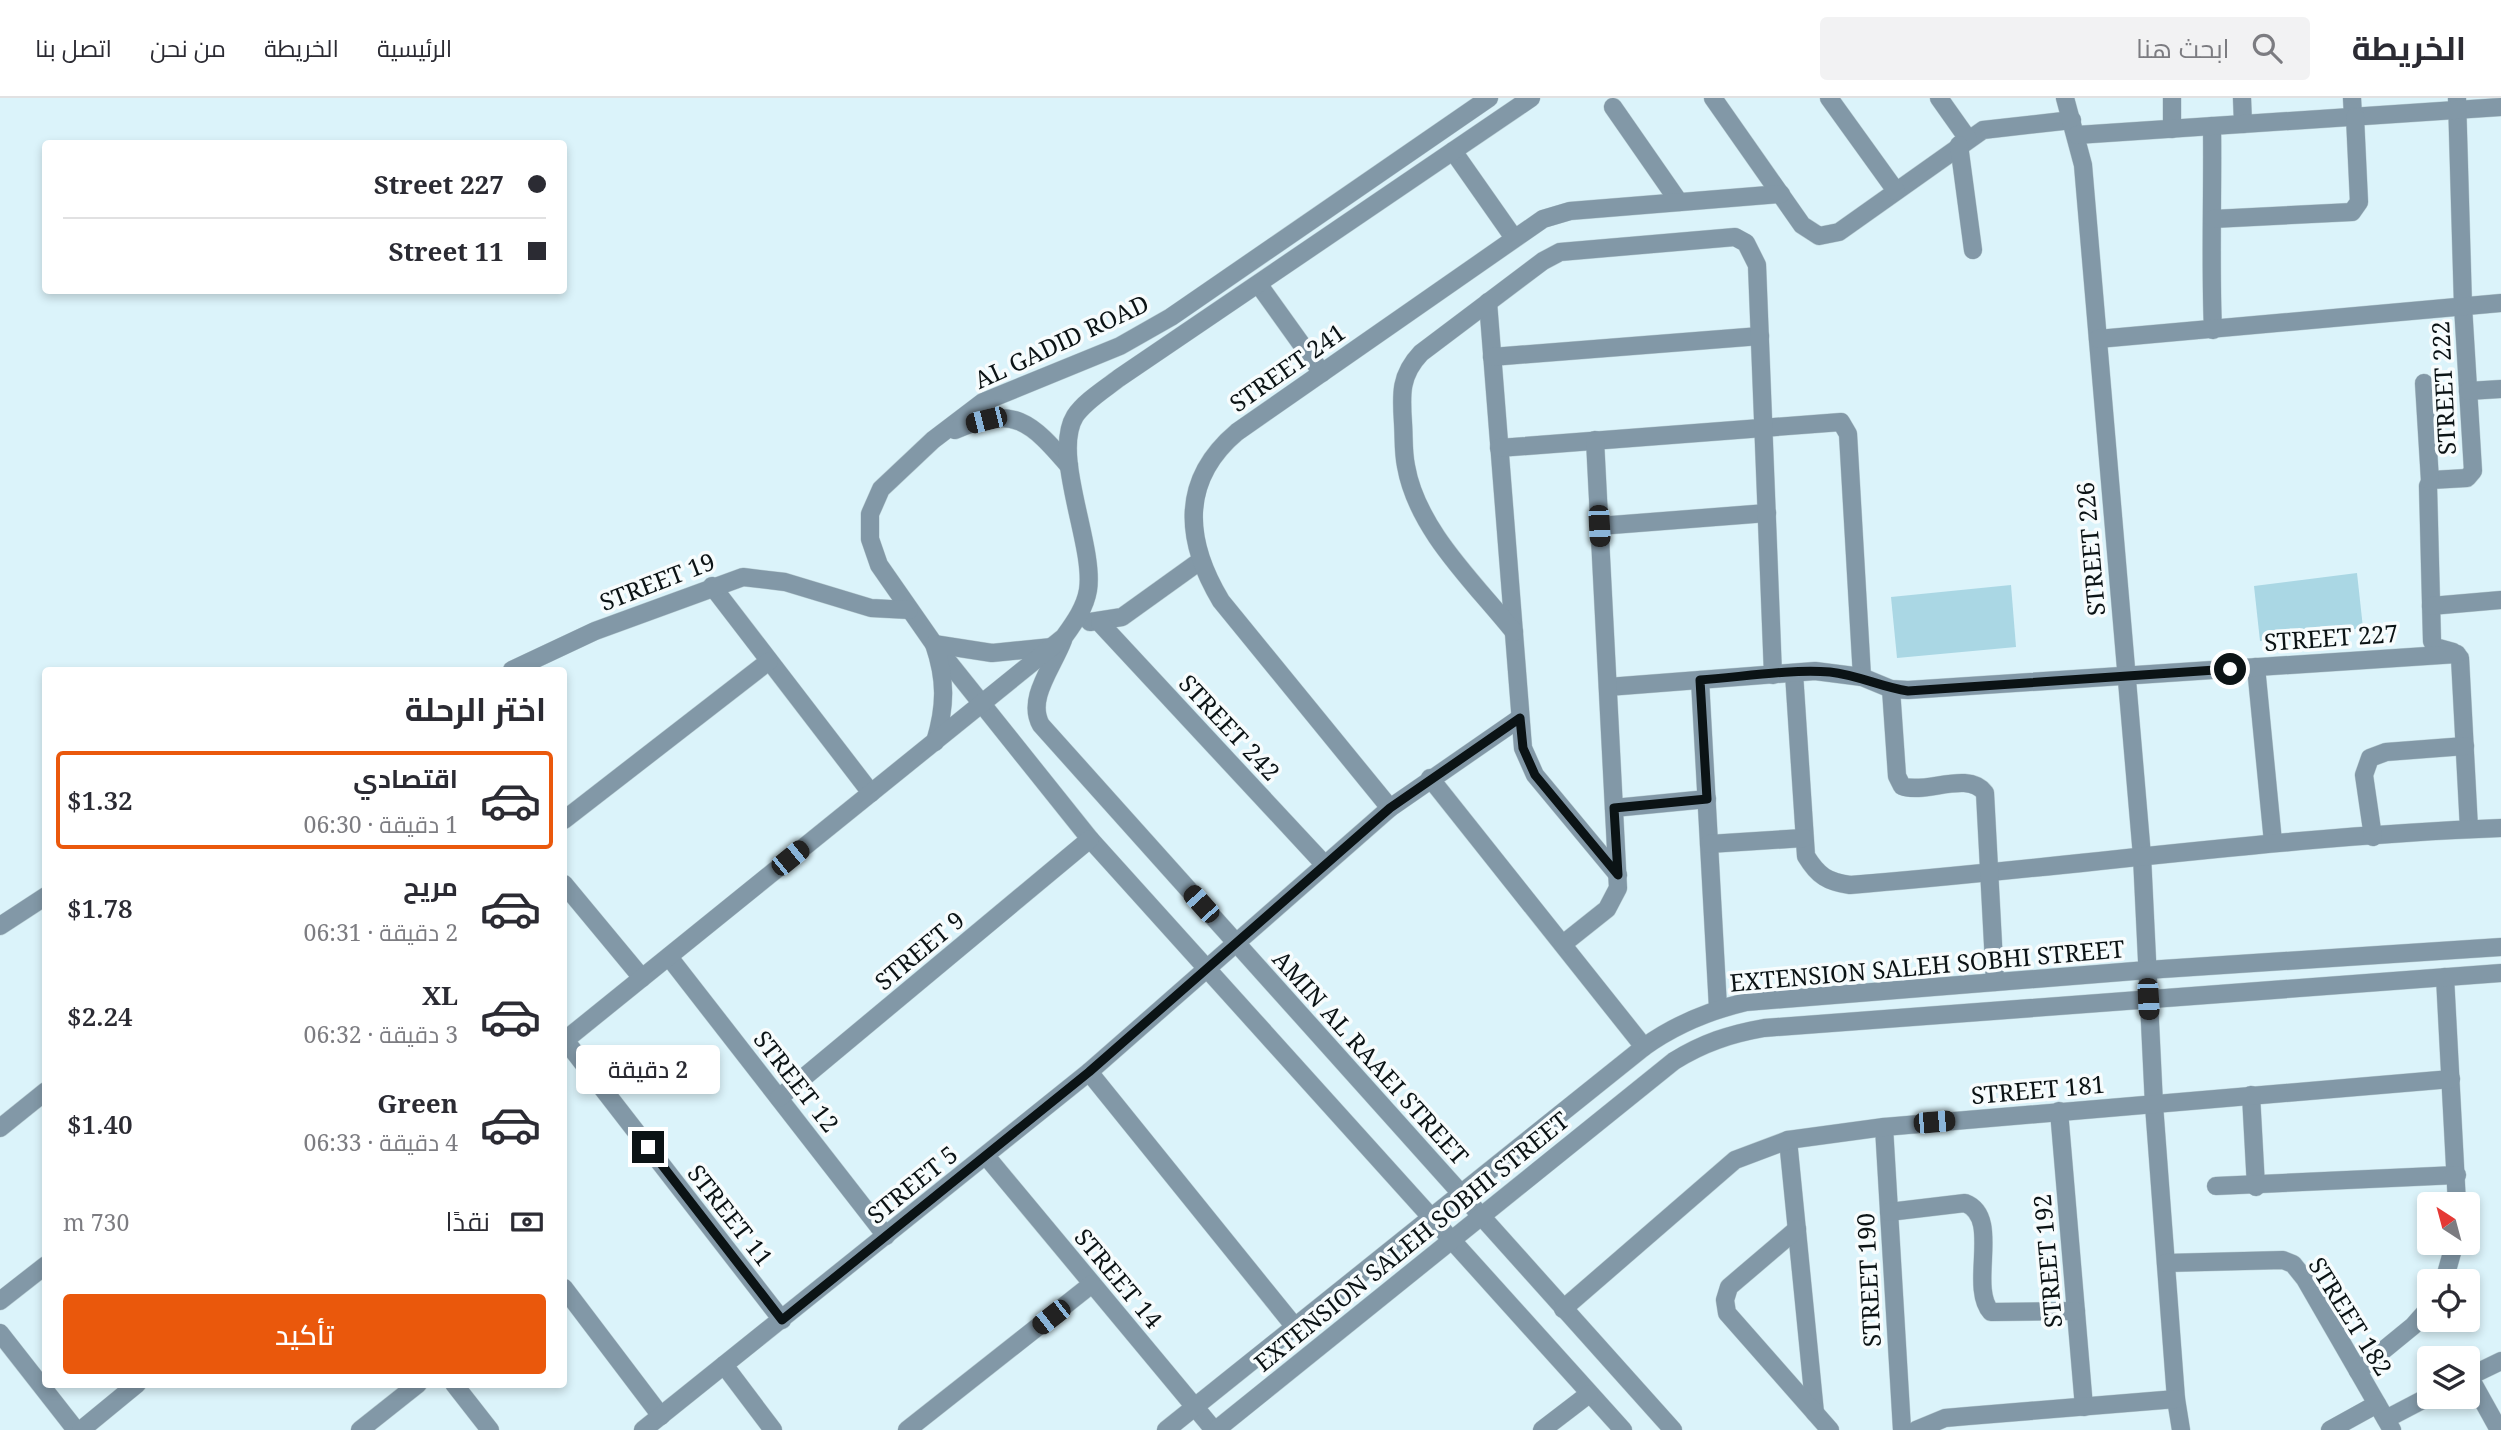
<!DOCTYPE html>
<html lang="ar">
<meta charset="utf-8">
<style>
:root{--surface:#fff;--page:#f2f2f3;--text:#2b2b33;--muted:#7c7c81;--line:#e1e1e2;--accent:#ea580c}
body{margin:0;font-family:"Noto Serif",Cairo,serif;background:var(--page);color:var(--text);direction:rtl;height:100vh;display:flex;flex-direction:column;font-size:26px;white-space:nowrap}
*{box-sizing:border-box;margin:0}
p{font-size:23px;color:var(--muted)}
.icon{flex:none;width:38px;height:38px;fill:none;stroke:currentColor;stroke-width:2;stroke-linecap:round;stroke-linejoin:round}
.map{position:relative;flex:1;overflow:hidden;direction:ltr}
.details{position:absolute;left:42px;top:569px;width:525px;height:721px;display:flex;flex-direction:column;background:var(--surface);border-radius:7px;box-shadow:0 4px 10px #0003;direction:rtl}
.details>*{flex:none}
.guide{position:absolute;left:42px;top:42px;width:525px;height:154px;border-radius:7px;box-shadow:0 4px 10px #0003;direction:rtl;display:grid;align-content:center;height:154px;padding:0 21px;background:var(--surface)}
.needle{width:46px;rotate:324deg}
.buttons{position:absolute;left:2417px;top:1094px;display:grid;gap:14px}
.buttons a{display:grid;place-items:center;width:63px;height:63px;border-radius:7px;background:var(--surface);box-shadow:0 4px 10px #0003;font-size:35px}
.end{position:absolute;width:32px;height:32px;margin:-16px;border:9px solid #0b1315;background:#fff;box-shadow:0 0 0 4px #fff}
.from{border-radius:50%}
.bubble{position:absolute;height:49px;border-radius:7px;background:var(--surface);box-shadow:0 4px 10px #0003;font-size:23px;font-weight:600;line-height:49px;text-align:center;direction:rtl}
.car{position:absolute;width:21px;height:42px;margin:-21px -10px;border-radius:9px;box-shadow:0 0 5px 2px #0007;background:linear-gradient(#222 24%,#8ab4d8 0 40%,#222 0 76%,#8ab4d8 0 86%,#222 0)}
.guide b{display:flex;align-items:center;gap:24px;height:66px;font-size:26px}
.guide b+b{border-top:2px solid var(--line)}
.guide i{width:18px;height:18px;background:var(--text)}
ul{padding:0;list-style:none}
li{display:flex;align-items:center;gap:21px;height:98px;margin:0 14px 10px;padding:0 7px;border:4px solid transparent;border-radius:7px}
li div{flex:1}
li b{display:block;font-size:26px}
li em{font-style:normal;font-weight:600}
li.current{border-color:var(--accent)}
li>.icon{width:63px;height:63px;stroke-width:1.5}
h2{padding:0 21px;font-size:32px;line-height:84px}
.pay{display:flex;align-items:center;gap:18px;height:77px;padding:0 21px;font-size:26px}
.pay p{margin-inline-start:auto}
.cta{display:flex;gap:14px;margin-top:auto;padding:14px 21px}
.cta a{flex:1;height:80px;border-radius:7px;background:var(--accent);color:#fff;font-size:28px;font-weight:600;line-height:80px;text-align:center}
header{display:flex;align-items:center;gap:42px;box-sizing:border-box;height:98px;padding:0 35px;background:var(--surface);border-bottom:2px solid var(--line)}
header strong{font-size:33px}
nav{display:flex;gap:38px;margin-inline-start:auto;font-size:24px}
.search{width:490px;height:63px;background:var(--page);display:flex;align-items:center;gap:18px;box-sizing:border-box;padding:0 24px;border-radius:7px;color:var(--muted);font-size:26px}
.map>svg:first-child{display:block}
.green{fill:#aad7e4}
.lines{fill:none;stroke-linecap:round;stroke-linejoin:round}
.minor-casing{stroke:#bacfd5;stroke-width:19}
.minor{stroke:#8298a7;stroke-width:18}
.route{stroke:#0b1315;stroke-width:9}
.labels{text-anchor:middle;dominant-baseline:central;stroke-width:7;stroke-linejoin:round;paint-order:stroke}
.street-label{font-size:24px;fill:#0b1315;stroke:#f7fcfd}
</style>
<header>
<strong>الخريطة</strong>
<div class="search"><svg class="icon" aria-label="search" viewBox="0 0 24 24"><circle cx="10" cy="10" r="6"/><path d="M15 15l6 6"/></svg>ابحث هنا</div>
<nav><a>الرئيسية</a><a>الخريطة</a><a>من نحن</a><a>اتصل بنا</a></nav>
</header>
<div class="map">
<svg width="2501" height="1332" viewBox="0 0 2501 1332">
<rect width="100%" height="100%" fill="#dbf3fa"/>
<!-- green -->
<g class="green">
<polygon points="2357,475 2363,530 2260,543 2254,488"/>
<polygon points="2011,487 2016,549 1897,560 1891,499"/>
</g>
<g class="lines">
<defs>
<g id="minor">
<polyline points="1489,0 1171,219 1120,248 983,304 933,342 881,391 870,416 870,441 879,467 934,546 1090,741 1623,1332"/>
<polyline points="1713,0 1802,127 1819,138 1839,134 1983,32 2072,22"/>
<polyline points="1829,0 1896,93"/>
<polyline points="1939,0 1968,41"/>
<polyline points="2065,0 2083,67 2142,758 2154,1007 2176,1301 2181,1332"/>
<polyline points="2172,0 2172,31"/>
<polyline points="2242,0 2243,26"/>
<polyline points="2352,0 2353,19"/>
<polyline points="2457,0 2463,208 2473,373 2467,380 2431,382 2428,388 2432,543 2435,549 2453,554 2460,560 2469,731"/>
<polyline points="1613,9 1679,104"/>
<path d="M2212 28C2213 96 2210 164 2213 232"/>
<polyline points="2077,37 2501,9"/>
<polyline points="1959,47 1973,152"/>
<polyline points="1453,53 1514,140"/>
<polyline points="2213,121 2352,114 2359,104 2355,19"/>
<polyline points="1259,187 1322,275"/>
<polyline points="1488,204 1523,650 1535,677 1618,777"/>
<polyline points="2098,241 2501,205"/>
<polyline points="1492,259 1760,238"/>
<polyline points="2424,285 2430,383"/>
<polyline points="2468,293 2501,291"/>
<path d="M955 332C1014 306 1031 324 1069 368"/>
<polyline points="1499,350 1841,324 1848,336 1862,579"/>
<polyline points="1599,428 1767,415"/>
<polyline points="712,488 871,695"/>
<polyline points="2431,508 2501,502"/>
<polyline points="1090,524 1122,519 1200,463"/>
<polyline points="1100,525 1324,766"/>
<path d="M1514 534C1475 485 1417 432 1406 368 1403 354 1404 339 1403 325 1401 296 1400 277 1421 255L1543 163 1560 154 1735 139 1746 145 1757 167 1773 577"/>
<path d="M1063 542C1053 569 1026 601 1041 627L1673 1332"/>
<polyline points="2256,569 2273,744"/>
<polyline points="512,572 595,533 743,479 785,484 871,510 909,512"/>
<path d="M1794 575 1806 758C1818 778 1828 784 1850 787 2067 770 2283 738 2501 730"/>
<polyline points="1700,582 1718,910"/>
<polyline points="1608,589 1815,573 1862,579 1891,591 1908,592 2457,556"/>
<path d="M1891 591 1897 678 1902 688C1925 697 1968 672 1985 695L1995 884"/>
<path d="M935 644C946 608 946 581 934 546L992 555 1052 549"/>
<polyline points="1430,680 1644,949"/>
<path d="M1390 710 1221 503C1185 443 1179 383 1237 334L1543 121 1570 113 1781 96"/>
<polyline points="1614,710 1707,701"/>
<polyline points="564,722 769,563"/>
<polyline points="2373,739 2364,677 2370,660 2386,654 2465,648"/>
<polyline points="1709,746 1804,740"/>
<polyline points="564,786 642,880"/>
<polyline points="0,828 46,798"/>
<polyline points="1563,846 1607,811 1618,790 1595,342"/>
<polyline points="669,859 886,1138"/>
<polyline points="2445,879 2457,1106"/>
<polyline points="565,942 782,1222"/>
<path d="M564 943 1064 539C1074 525 1085 510 1088 492 1095 447 1051 357 1075 318 1085 303 1105 291 1119 280L1531 0"/>
<polyline points="1089,974 1295,1229"/>
<polyline points="2251,997 2256,1089"/>
<polyline points="779,1000 1090,741"/>
<polyline points="2059,1013 2084,1309"/>
<polyline points="1884,1029 1902,1332"/>
<polyline points="0,1030 46,993"/>
<polyline points="1788,1042 1815,1315"/>
<polyline points="986,1058 1214,1332"/>
<polyline points="2216,1088 2457,1077"/>
<path d="M1889 1114 1965 1105C2002 1119 1968 1188 1991 1214L2076 1213"/>
<polyline points="1797,1131 1729,1189 1725,1202 1727,1215 1830,1332"/>
<polyline points="2166,1165 2283,1162 2293,1166 2305,1181 2392,1332"/>
<polyline points="2444,1183 2455,1144"/>
<polyline points="564,1190 661,1318"/>
<polyline points="0,1203 46,1167"/>
<polyline points="1563,1211 1735,1062 1788,1042 1884,1029 2451,981"/>
<polyline points="0,1235 76,1332"/>
<polyline points="724,1267 773,1332"/>
<polyline points="2358,1273 2413,1228 2429,1210"/>
<polyline points="2469,1278 2499,1332"/>
<polyline points="2468,1279 2501,1263"/>
<polyline points="454,1286 490,1332"/>
<polyline points="2386,1321 2430,1298"/>
<polyline points="81,1332 137,1286"/>
<polyline points="360,1332 418,1286"/>
<polyline points="643,1332 1089,974 1390,710 1520,620"/>
<polyline points="907,1332 1092,1186"/>
<path d="M1166 1332 1644 949C1676 926 1708 913 1746 904L2147 872 2501 849"/>
<path d="M1216 1332 1674 963C1703 945 1730 936 1764 930L2501 875"/>
<polyline points="1542,1332 1589,1296"/>
<polyline points="1916,1332 1945,1320 1968,1318 2176,1301"/>
<polyline points="2330,1332 2377,1306"/>
</g>
</defs>
<!-- minor casing -->
<use href="#minor" class="minor-casing"/>
<!-- minor -->
<use href="#minor" class="minor"/>
</g>
<g class="lines">
<!-- route -->
<path class="route" d="M648 1049 782 1222 1089 974 1390 710 1520 620 1523 650 1535 677 1618 777 1614 710 1707 701 1700 582C1742 579 1788 571 1830 574 1858 577 1881 589 1908 593L2230 571"/>
</g>
<g class="labels">
<!-- street labels -->
<g class="street-label">
<text transform="translate(1061 243) rotate(-25)">AL GADID ROAD</text>
<text transform="translate(1287 269) rotate(-35)">STREET 241</text>
<text transform="translate(2443 290) rotate(-93)">STREET 222</text>
<text transform="translate(2090 451) rotate(-95)">STREET 226</text>
<text transform="translate(657 483) rotate(-21)">STREET 19</text>
<text transform="translate(2331 539) rotate(-4)">STREET 227</text>
<text transform="translate(1230 629) rotate(47)">STREET 242</text>
<text transform="translate(919 852) rotate(-40)">STREET 9</text>
<text transform="translate(1927 867) rotate(-5)">EXTENSION SALEH SOBHI STREET</text>
<text transform="translate(1371 959) rotate(48)">AMIN AL RAAEI STREET</text>
<text transform="translate(797 983) rotate(52)">STREET 12</text>
<text transform="translate(2038 991) rotate(-5)">STREET 181</text>
<text transform="translate(912 1086) rotate(-39)">STREET 5</text>
<text transform="translate(731 1117) rotate(52)">STREET 11</text>
<text transform="translate(1411 1143) rotate(-39)">EXTENSION SALEH SOBHI STREET</text>
<text transform="translate(2047 1163) rotate(-95)">STREET 192</text>
<text transform="translate(1119 1180) rotate(50)">STREET 14</text>
<text transform="translate(1868 1182) rotate(-93)">STREET 190</text>
<text transform="translate(2351 1218) rotate(58)">STREET 182</text>
</g>
</g>
</svg>
<div class="buttons">
<a><svg class="needle" viewBox="-14 -14 28 28"><path d="M0-13l5 13h-10z" fill="#e53935"/><path d="M0 13l5-13h-10z" fill="#7c7c81"/></svg></a>
<a><svg class="icon" aria-label="locate" viewBox="0 0 24 24"><circle cx="12" cy="12" r="6"/><path d="M12 2v4M12 18v4M2 12h4M18 12h4"/></svg></a>
<a><svg class="icon" aria-label="layers" viewBox="0 0 24 24"><path d="M12 4l9 5-9 5-9-5zM3 14l9 5 9-5"/></svg></a>
</div>
<i class="end from" style="left:2230px;top:571px"></i>
<i class="end" style="left:648px;top:1049px"></i>
<div class="bubble" style="left:576px;top:947px;width:144px">2 دقيقة</div>
<i class="car" style="left:986px;top:322px;rotate:256deg"></i>
<i class="car" style="left:1599px;top:428px;rotate:177deg"></i>
<i class="car" style="left:790px;top:760px;rotate:51deg"></i>
<i class="car" style="left:1201px;top:806px;rotate:318deg"></i>
<i class="car" style="left:2148px;top:901px;rotate:177deg"></i>
<i class="car" style="left:1934px;top:1024px;rotate:85deg"></i>
<i class="car" style="left:1051px;top:1219px;rotate:232deg"></i>
<div class="guide">
<b><i class="from"></i>Street 227</b>
<b><i></i>Street 11</b>
</div>
<section class="details">
<h2>اختر الرحلة</h2>
<ul>
<li class="current"><svg class="icon" aria-label="car" viewBox="0 0 24 24"><path d="M5 17H2v-5l4-1 3-4h7l3 4 3 1v5h-3M9 17h6M6 11h13"/><circle cx="7" cy="17" r="2"/><circle cx="17" cy="17" r="2"/></svg><div><b>اقتصادي</b><p>1 دقيقة · 06:30</p></div><em>$1.32</em></li>
<li><svg class="icon" aria-label="car" viewBox="0 0 24 24"><path d="M5 17H2v-5l4-1 3-4h7l3 4 3 1v5h-3M9 17h6M6 11h13"/><circle cx="7" cy="17" r="2"/><circle cx="17" cy="17" r="2"/></svg><div><b>مريح</b><p>2 دقيقة · 06:31</p></div><em>$1.78</em></li>
<li><svg class="icon" aria-label="car" viewBox="0 0 24 24"><path d="M5 17H2v-5l4-1 3-4h7l3 4 3 1v5h-3M9 17h6M6 11h13"/><circle cx="7" cy="17" r="2"/><circle cx="17" cy="17" r="2"/></svg><div><b>XL</b><p>3 دقيقة · 06:32</p></div><em>$2.24</em></li>
<li><svg class="icon" aria-label="car" viewBox="0 0 24 24"><path d="M5 17H2v-5l4-1 3-4h7l3 4 3 1v5h-3M9 17h6M6 11h13"/><circle cx="7" cy="17" r="2"/><circle cx="17" cy="17" r="2"/></svg><div><b>Green</b><p>4 دقيقة · 06:33</p></div><em>$1.40</em></li>
</ul>
<div class="pay"><svg class="icon" aria-label="cash" viewBox="0 0 24 24"><path d="M3 7h18v10H3z"/><circle cx="12" cy="12" r="2"/></svg>نقدًا<p>730 m</p></div>
<div class="cta"><a>تأكيد</a></div>
</section>
</div>
